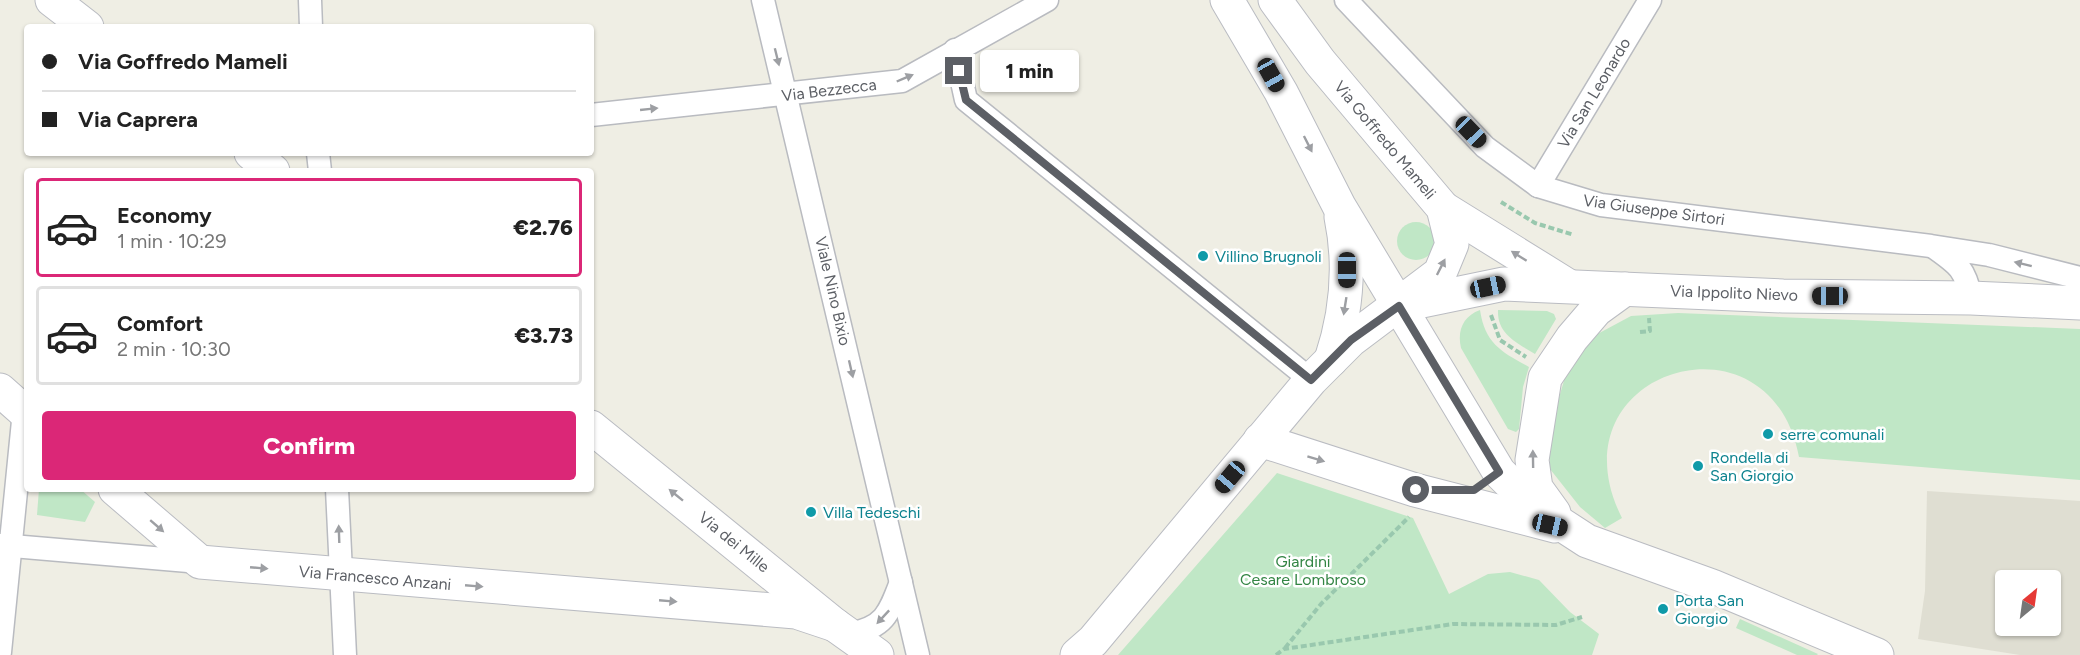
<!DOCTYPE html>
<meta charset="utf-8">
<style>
:root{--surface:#fff;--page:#f6f6f6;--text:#222;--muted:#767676;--line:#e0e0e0;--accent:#db2777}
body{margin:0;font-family:Figtree,sans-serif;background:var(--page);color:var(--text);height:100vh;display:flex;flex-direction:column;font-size:22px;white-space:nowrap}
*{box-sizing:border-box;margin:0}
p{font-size:20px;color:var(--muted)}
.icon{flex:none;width:33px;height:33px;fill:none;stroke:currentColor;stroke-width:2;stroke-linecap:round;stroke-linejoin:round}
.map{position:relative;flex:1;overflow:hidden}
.panel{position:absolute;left:24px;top:168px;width:570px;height:324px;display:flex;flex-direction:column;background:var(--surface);border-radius:6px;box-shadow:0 2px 4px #0004}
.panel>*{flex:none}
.banner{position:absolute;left:24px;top:24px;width:570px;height:132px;border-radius:6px;box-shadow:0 2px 4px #0004;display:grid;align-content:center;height:132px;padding:0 18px;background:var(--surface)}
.needle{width:39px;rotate:29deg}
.controls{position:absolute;left:1995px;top:570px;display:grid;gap:12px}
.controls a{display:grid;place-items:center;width:66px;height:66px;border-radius:6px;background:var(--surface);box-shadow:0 2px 4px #0004;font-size:30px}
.end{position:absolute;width:27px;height:27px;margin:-14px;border:8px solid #5c5f65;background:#fff;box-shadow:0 0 0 3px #fff}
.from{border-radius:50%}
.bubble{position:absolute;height:42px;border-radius:6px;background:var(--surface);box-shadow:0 2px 4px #0004;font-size:20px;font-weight:800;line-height:42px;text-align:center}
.car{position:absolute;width:18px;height:36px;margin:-18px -9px;border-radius:8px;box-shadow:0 0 4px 2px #0007;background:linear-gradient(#222 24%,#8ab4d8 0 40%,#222 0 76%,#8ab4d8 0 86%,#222 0)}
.banner b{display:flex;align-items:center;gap:21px;height:57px;font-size:22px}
.banner b+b{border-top:2px solid var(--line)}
.banner i{width:15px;height:15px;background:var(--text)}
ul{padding:10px 0 0;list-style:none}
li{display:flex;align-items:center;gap:18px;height:99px;margin:0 12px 9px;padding:0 6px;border:3px solid var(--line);border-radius:6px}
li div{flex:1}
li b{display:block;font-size:22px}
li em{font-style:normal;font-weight:800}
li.current{border-color:var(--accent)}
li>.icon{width:54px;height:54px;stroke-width:1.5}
.button{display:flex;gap:12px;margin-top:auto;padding:12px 18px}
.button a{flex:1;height:69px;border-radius:6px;background:var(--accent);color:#fff;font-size:24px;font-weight:800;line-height:69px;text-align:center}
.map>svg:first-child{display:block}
.education{fill:#dfded2;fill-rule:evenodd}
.green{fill:#c0e7c6}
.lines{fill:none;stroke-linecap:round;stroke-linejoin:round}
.street-casing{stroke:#b9bbc0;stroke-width:25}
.secondary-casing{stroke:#babcc2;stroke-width:35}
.path{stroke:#99c8ae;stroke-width:4;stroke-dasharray:6 3;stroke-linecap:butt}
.street{stroke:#fff;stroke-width:22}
.secondary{stroke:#fff;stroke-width:33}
.oneway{fill:#9d9fa3}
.route{stroke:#5c5f65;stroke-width:8}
.culture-dot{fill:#0f9aa8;stroke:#fff;stroke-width:2}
.labels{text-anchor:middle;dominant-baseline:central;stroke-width:5;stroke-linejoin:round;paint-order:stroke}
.street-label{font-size:16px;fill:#5c5f65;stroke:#fff}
.culture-label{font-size:16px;fill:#0d838f;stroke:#fff;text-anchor:start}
.park-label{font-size:16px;fill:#338544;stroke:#fff}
</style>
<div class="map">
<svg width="2080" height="655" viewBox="0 0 2080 655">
<rect width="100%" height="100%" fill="#efeee4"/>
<!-- education -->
<path class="education" d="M1927 491 2080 501V655H2020L1918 639 1925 591ZM2006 580H2050V626H2006Z"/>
<!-- green -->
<g class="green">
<circle cx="1416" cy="241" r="19"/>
<path d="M1480 310C1485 344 1502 352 1529 367L1523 387 1519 429 1516 432 1508 429 1461 348C1457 331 1463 316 1480 310Z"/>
<path d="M1498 310 1547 311 1554 314 1556 319 1535 354C1517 343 1497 334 1498 310Z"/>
<path d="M1678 313 2080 329V480L1799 457C1770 302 1548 371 1622 518L1605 528 1580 507 1550 469 1549 431 1566 374 1590 338 1631 316Z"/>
<polygon points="1277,473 1413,518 1449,594 1488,574 1510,572 1539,580 1570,612 1599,634 1592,655 1118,655"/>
<polygon points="39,489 80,489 95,502 85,522 37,515"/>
<polygon points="1740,619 1818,654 1817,655 1797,655 1736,628"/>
</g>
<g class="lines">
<defs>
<g id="street">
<polyline points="310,0 311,27"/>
<polyline points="763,0 918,655"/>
<polyline points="1346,0 1485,147 1538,186 1601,205 1931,246 1989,255 2080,278"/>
<polyline points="955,50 966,100 1311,380"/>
<polyline points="591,115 902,81 1047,0"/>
<polyline points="318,153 320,171"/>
<polyline points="1538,186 1650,0"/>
<path d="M1935 248C1959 265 1965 269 1971 298"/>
<polyline points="337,489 345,655"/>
<polyline points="0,545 200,562"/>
<path d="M849 634C884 628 889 614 901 582"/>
<polyline points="0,652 24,411"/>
</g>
<g id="secondary">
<polyline points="52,0 87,27"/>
<polyline points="1227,0 1281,92 1339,206 1499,472 1533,506 1587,541 1712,586 1877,655"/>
<polyline points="251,153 273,171"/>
<polyline points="1443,208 1567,285"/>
<polyline points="1407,304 1504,284 1783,296 1971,298 2080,303"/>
<path d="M1331 360C1347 312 1351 266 1341 217"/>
<polyline points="0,390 27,414"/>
<polyline points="591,427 835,625 877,655"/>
<polyline points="1260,440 1415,490 1555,526"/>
<polyline points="115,489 200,562 796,612 835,625"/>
<polyline points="1554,513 1536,488 1532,460 1545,378 1572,338 1596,310 1625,289"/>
<polyline points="1077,655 1093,641 1311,380 1351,340 1440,273 1452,244 1443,208 1320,62 1275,0"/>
</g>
</defs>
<!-- street casing -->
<use href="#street" class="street-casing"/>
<!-- secondary casing -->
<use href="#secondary" class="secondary-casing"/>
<!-- path -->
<g class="path">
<polyline points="1501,202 1535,223 1574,235"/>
<polyline points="1491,315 1500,340 1526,357"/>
<polyline points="1640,332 1650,331 1649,318"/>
<polyline points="1285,648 1321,604 1409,517"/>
<polyline points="1276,655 1284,649 1453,624 1556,625 1582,617"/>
</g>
<!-- street -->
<use href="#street" class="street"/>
<!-- secondary -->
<use href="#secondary" class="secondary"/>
</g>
<!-- one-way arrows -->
<defs><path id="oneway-solid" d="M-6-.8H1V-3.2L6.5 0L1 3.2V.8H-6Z" transform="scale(1.5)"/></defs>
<g class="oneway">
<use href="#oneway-solid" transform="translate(777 57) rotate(76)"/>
<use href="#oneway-solid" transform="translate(905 78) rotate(-23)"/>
<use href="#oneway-solid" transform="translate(649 109) rotate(-6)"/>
<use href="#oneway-solid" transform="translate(1308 144) rotate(63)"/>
<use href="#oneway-solid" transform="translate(1519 256) rotate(-148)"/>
<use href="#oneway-solid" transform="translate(2023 264) rotate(-166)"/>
<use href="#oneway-solid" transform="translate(1441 267) rotate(-63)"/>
<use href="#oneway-solid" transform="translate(1345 306) rotate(99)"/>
<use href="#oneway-solid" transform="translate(851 369) rotate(77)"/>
<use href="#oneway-solid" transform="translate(1316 459) rotate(17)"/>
<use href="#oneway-solid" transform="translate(1533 459) rotate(-91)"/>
<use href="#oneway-solid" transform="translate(676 495) rotate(-141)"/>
<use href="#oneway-solid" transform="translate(157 526) rotate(41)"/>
<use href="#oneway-solid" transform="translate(339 534) rotate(-92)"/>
<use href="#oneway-solid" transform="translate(259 568) rotate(5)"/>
<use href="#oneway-solid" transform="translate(474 586) rotate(5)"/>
<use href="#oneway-solid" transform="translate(668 601) rotate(5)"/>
<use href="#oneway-solid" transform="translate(883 617) rotate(133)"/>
</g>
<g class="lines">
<!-- route -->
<polyline class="route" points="959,71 966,100 1311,380 1351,340 1399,306 1499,472 1474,490 1416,490"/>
</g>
<!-- markers -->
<g class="culture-dot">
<circle cx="1203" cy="256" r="6"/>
<circle cx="1768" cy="434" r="6"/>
<circle cx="1698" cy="466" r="6"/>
<circle cx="811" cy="512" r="6"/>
<circle cx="1663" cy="609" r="6"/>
</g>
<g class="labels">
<!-- street labels -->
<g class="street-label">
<text transform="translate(829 90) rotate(-7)">Via Bezzecca</text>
<text transform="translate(1594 93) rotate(-59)">Via San Leonardo</text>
<text transform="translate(1385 140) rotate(50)">Via Goffredo Mameli</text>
<text transform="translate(1654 210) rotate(8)">Via Giuseppe Sirtori</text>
<text transform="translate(833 291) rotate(77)">Viale Nino Bixio</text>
<text transform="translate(1734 293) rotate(2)">Via Ippolito Nievo</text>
<text transform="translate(734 542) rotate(39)">Via dei Mille</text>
<text transform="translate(375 578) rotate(5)">Via Francesco Anzani</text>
</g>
<!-- culture labels -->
<g class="culture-label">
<text x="1215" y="256">Villino Brugnoli</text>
<text x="1780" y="434">serre comunali</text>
<text x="1710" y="457">Rondella di<tspan x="1710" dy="18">San Giorgio</tspan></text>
<text x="823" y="512">Villa Tedeschi</text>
<text x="1675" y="600">Porta San<tspan x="1675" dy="18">Giorgio</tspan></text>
</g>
<!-- park labels -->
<g class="park-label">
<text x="1303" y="561">Giardini<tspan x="1303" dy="18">Cesare Lombroso</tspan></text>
</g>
</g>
</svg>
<div class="controls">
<a><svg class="needle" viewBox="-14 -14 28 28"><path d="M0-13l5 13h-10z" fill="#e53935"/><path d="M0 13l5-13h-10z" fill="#767676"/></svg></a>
</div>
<i class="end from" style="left:1416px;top:490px"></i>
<i class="end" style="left:959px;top:71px"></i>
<div class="bubble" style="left:980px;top:50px;width:99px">1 min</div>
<i class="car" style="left:1271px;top:75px;rotate:151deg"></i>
<i class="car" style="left:1471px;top:132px;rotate:136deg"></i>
<i class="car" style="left:1347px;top:270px;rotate:180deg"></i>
<i class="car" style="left:1488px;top:287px;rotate:78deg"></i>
<i class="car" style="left:1830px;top:296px;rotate:270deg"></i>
<i class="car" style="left:1230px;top:477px;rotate:220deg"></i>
<i class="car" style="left:1550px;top:525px;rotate:103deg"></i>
<div class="banner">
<b><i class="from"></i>Via Goffredo Mameli</b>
<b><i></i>Via Caprera</b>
</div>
<section class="panel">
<ul>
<li class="current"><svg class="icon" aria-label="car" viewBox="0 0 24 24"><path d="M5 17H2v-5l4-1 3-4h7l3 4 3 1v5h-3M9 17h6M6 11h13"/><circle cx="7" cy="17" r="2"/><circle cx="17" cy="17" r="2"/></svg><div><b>Economy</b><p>1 min · 10:29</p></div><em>€2.76</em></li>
<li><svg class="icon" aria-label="car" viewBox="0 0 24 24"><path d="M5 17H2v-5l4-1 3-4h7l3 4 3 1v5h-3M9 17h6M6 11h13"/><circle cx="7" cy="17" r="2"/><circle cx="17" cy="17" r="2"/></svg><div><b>Comfort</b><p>2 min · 10:30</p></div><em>€3.73</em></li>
</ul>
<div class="button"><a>Confirm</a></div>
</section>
</div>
